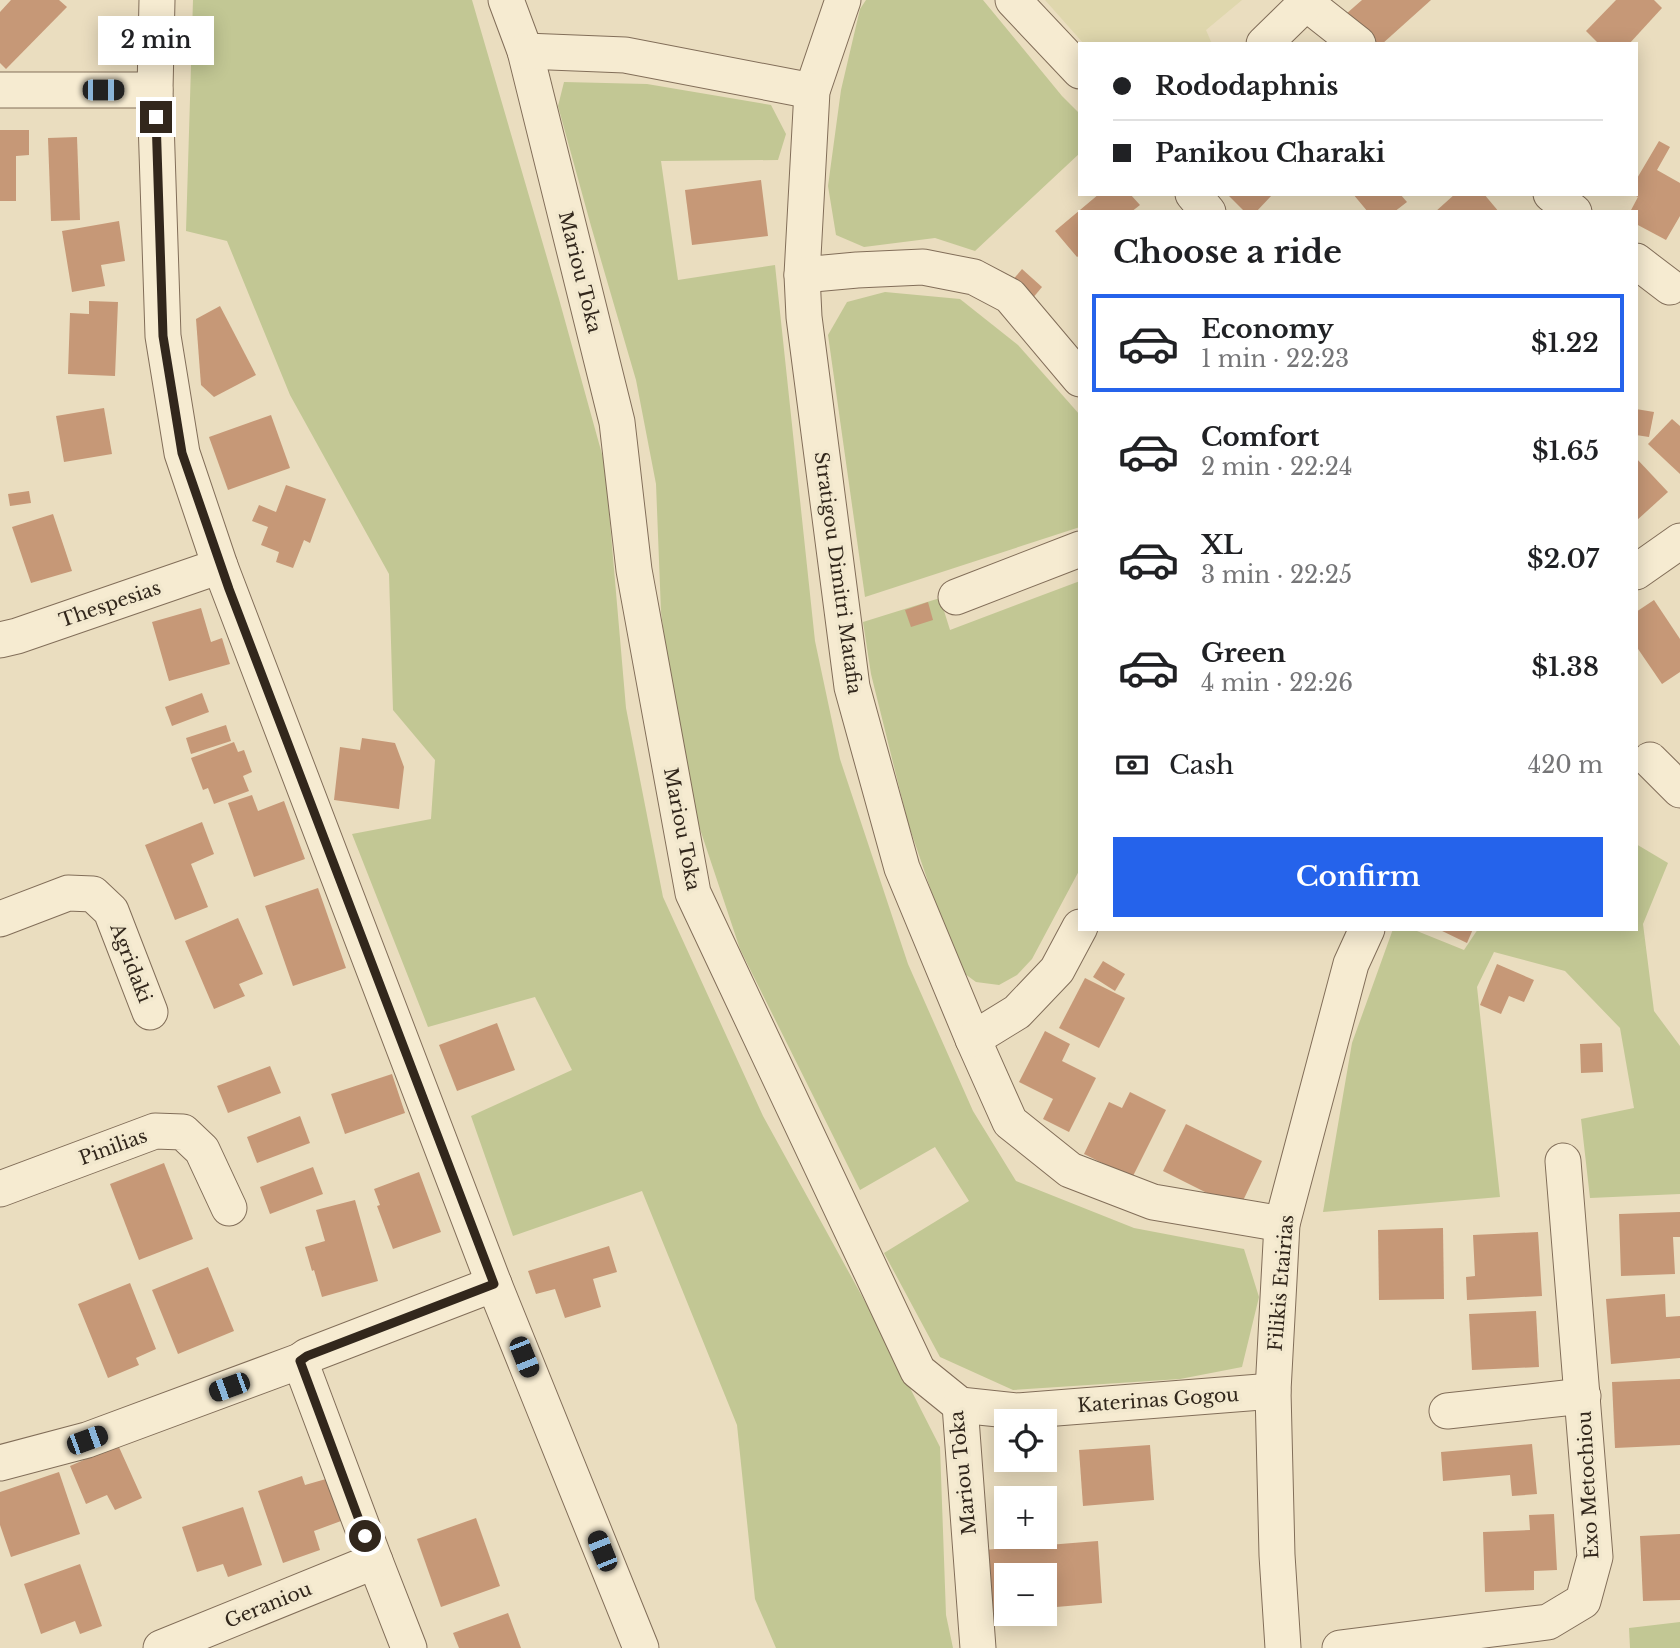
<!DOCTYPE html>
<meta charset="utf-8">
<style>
:root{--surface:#fff;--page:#f6f6f6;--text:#202124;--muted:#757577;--line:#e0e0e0;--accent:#2563eb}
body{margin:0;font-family:"Libre Baskerville",serif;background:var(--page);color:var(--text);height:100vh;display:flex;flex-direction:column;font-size:26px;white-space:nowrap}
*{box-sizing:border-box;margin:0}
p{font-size:23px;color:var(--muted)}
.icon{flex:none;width:38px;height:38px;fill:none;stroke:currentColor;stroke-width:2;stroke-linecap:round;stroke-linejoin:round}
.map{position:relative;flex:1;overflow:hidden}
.sheet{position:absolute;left:1078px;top:210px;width:560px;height:721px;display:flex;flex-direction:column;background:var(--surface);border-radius:0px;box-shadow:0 4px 18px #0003}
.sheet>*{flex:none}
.hud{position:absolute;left:1078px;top:42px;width:560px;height:154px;border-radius:0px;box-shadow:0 4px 18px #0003;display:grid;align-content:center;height:154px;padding:0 35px;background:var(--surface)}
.controls{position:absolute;left:994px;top:1409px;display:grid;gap:14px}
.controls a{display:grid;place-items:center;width:63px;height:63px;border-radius:0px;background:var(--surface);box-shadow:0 4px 18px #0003;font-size:35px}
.end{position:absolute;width:32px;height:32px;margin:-16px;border:9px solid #32271c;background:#fff;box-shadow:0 0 0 4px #fff}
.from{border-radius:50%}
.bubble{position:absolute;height:49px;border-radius:0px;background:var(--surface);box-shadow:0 4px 18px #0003;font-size:23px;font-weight:600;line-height:49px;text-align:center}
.car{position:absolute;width:21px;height:42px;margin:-21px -10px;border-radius:9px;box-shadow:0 0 5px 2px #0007;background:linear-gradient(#222 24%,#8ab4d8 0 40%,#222 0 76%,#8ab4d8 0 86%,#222 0)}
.hud b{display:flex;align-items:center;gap:24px;height:66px;font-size:26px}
.hud b+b{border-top:2px solid var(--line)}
.hud i{width:18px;height:18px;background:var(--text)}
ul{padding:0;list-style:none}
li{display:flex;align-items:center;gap:21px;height:98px;margin:0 14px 10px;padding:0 21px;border:4px solid transparent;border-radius:0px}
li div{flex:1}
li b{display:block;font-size:26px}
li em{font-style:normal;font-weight:600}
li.selected{border-color:var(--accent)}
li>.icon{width:63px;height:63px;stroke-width:1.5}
h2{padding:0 35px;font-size:32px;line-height:84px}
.pay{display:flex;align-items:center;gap:18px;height:77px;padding:0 35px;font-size:26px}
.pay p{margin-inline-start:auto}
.button{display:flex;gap:14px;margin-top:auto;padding:14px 35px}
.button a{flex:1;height:80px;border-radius:0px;background:var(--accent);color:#fff;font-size:28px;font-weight:600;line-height:80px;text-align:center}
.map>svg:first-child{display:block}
.farmland{fill:#dfd7ad}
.green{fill:#c2c794}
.building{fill:#c69877}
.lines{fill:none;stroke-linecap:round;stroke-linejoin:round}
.minor-casing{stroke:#826e59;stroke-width:37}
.minor{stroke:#f6ebd1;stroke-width:35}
.route{stroke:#32271c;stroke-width:9}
.labels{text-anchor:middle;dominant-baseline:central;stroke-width:7;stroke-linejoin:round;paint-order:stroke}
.street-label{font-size:19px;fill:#32271c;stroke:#f2e8ce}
</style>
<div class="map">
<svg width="1680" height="1648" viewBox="0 0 1680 1648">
<rect width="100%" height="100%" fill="#eaddbf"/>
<!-- farmland -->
<polygon class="farmland" points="1045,0 1242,0 1206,30 1212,44 1084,44"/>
<!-- green -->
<g class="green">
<polygon points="193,0 472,0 559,299 605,465 626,708 663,897 763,1116 880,1329 940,1447 946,1615 953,1648 776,1648 755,1599 737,1425 642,1191 513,1236 471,1116 572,1070 535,997 428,1027 352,834 431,819 435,760 393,710 389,574 290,395 227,241 186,231"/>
<polygon points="866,0 983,0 1062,96 1080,114 1080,153 975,251 935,238 864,247 836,235 828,186 841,90 860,9"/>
<polygon points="564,82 647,84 771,105 786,134 778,160 661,161 678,280 775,265 815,641 840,759 908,964 973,1111 1016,1181 1134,1228 1244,1249 1259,1297 1242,1367 1180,1379 1013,1390 940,1357 884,1253 969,1201 935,1147 860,1190 740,949 682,775 661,612 656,484 636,380 591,226 558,106"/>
<polygon points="885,292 960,299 1018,345 1080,415 1080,527 865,597 828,335 847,302"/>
<polygon points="1080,581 1080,869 1032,959 1017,975 999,985 976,982 961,971 952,952 908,823 871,674 863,622 940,598 950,630"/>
<polygon points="1636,844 1668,863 1643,924 1654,1011 1680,1046 1680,1194 1590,1198 1581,1119 1634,1108 1620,1028 1565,971 1494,952 1477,987 1500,1197 1323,1212 1352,1043 1393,929 1412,929 1464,950 1478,929 1636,929"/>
<polygon points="1680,1622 1680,1648 1630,1648 1629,1628"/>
</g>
<!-- building -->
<g class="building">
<polygon points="11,0 59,0 67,7 6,69 0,63 0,12"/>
<polygon points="1362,0 1431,0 1382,44 1373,44 1346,14"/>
<polygon points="1616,0 1654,0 1662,8 1629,44 1599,44 1586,31"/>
<polygon points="0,130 29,130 29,155 16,156 16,201 0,201"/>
<polygon points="77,137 80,220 51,221 48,138"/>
<polygon points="1659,141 1670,147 1657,170 1680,183 1680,216 1666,240 1636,224 1636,212 1630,212 1638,197 1636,196 1636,180"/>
<polygon points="761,180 768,236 692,245 685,190"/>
<polygon points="1099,194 1130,194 1140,205 1131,212 1080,212 1080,255 1077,257 1055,231"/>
<polygon points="1227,194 1273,194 1256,212 1245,212"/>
<polygon points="1353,194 1400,194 1407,202 1394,212 1377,212 1376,210 1374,212 1368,212"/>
<polygon points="1455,194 1484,194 1499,212 1435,212"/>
<polygon points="119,221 125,261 101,265 105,286 72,292 62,231"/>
<polygon points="1022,269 1042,287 1032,299 1012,281"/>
<polygon points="89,301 118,302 115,376 68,374 70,313 89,314"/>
<polygon points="220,306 256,375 214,397 201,385 196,319"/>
<polygon points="104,408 112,454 64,462 56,416"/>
<polygon points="1636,409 1654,412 1649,437 1636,435"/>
<polygon points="271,415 290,468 228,490 209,437"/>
<polygon points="1672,419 1680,426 1680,474 1648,444"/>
<polygon points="1636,458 1668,492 1636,521"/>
<polygon points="286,485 326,499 310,543 304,540 293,568 276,562 279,552 261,545 268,527 252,521 259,505 276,512"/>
<polygon points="29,491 31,503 10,506 8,494"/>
<polygon points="53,514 72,571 31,583 12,527"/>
<polygon points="1654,600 1680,639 1680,672 1662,684 1636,646 1636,612"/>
<polygon points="928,602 933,620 911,627 905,610"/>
<polygon points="201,608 211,642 222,638 230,664 169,681 152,622"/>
<polygon points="202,693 209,712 172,726 165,707"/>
<polygon points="226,725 231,741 191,754 186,738"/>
<polygon points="362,738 395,743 404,767 399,809 334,800 340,747 360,750"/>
<polygon points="234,742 238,752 244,750 252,772 243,776 249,791 214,804 208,788 203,790 191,758"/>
<polygon points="252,795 258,811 284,801 305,859 254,877 228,803"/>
<polygon points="202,822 214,854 191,864 208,907 175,920 145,845"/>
<polygon points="318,888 346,968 293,986 265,906"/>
<polygon points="238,918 263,974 239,984 245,996 214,1009 185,941"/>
<polygon points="1438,929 1473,929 1467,943"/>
<polygon points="1103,961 1125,974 1115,991 1093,977"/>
<polygon points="1497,964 1534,980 1524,1002 1509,996 1501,1014 1480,1005"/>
<polygon points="1085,978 1125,998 1099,1048 1059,1028"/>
<polygon points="497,1023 515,1070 457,1091 439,1045"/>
<polygon points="1045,1031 1070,1044 1062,1061 1096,1078 1069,1132 1043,1119 1053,1099 1019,1082"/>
<polygon points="1602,1043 1603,1072 1581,1073 1580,1044"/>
<polygon points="270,1066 281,1093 228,1113 217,1086"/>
<polygon points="392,1074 405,1113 345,1134 331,1094"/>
<polygon points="1130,1092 1166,1110 1132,1178 1084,1154 1109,1102 1122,1108"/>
<polygon points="300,1116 310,1143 257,1163 247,1137"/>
<polygon points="1186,1124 1262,1161 1239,1209 1163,1171"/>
<polygon points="164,1163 193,1239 139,1260 110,1184"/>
<polygon points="313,1167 323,1194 270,1214 260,1187"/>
<polygon points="419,1172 441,1232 393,1249 377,1206 380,1205 374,1189"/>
<polygon points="355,1200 378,1281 322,1297 314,1270 312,1271 305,1247 325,1241 316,1210"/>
<polygon points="1680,1212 1680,1237 1673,1237 1675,1274 1621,1276 1619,1214"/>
<polygon points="1443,1228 1444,1299 1379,1300 1378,1230"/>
<polygon points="1538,1232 1542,1296 1467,1300 1466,1277 1475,1276 1473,1235"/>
<polygon points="609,1246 617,1272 593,1279 601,1307 565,1318 555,1289 536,1294 528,1271"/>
<polygon points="208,1267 234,1331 178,1354 152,1290"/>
<polygon points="130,1283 156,1349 136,1358 139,1365 108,1378 78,1304"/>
<polygon points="1665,1294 1666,1317 1680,1316 1680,1358 1611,1364 1606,1299"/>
<polygon points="1536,1311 1539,1367 1472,1370 1469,1314"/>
<polygon points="1680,1379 1680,1445 1615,1448 1612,1382"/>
<polygon points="1532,1444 1537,1494 1512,1496 1510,1475 1443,1481 1441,1452"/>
<polygon points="118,1445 142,1498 115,1510 107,1495 86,1504 70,1466"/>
<polygon points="1150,1445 1154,1500 1083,1506 1079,1450"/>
<polygon points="59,1472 80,1534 11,1557 0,1525 0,1492"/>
<polygon points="302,1476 305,1485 326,1479 341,1521 314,1531 320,1550 283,1563 258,1491"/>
<polygon points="243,1507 262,1565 228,1577 223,1564 197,1572 182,1527"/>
<polygon points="1554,1514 1557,1570 1534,1571 1534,1590 1485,1592 1483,1532 1530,1530 1529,1515"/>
<polygon points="476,1518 500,1586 441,1607 417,1539"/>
<polygon points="1680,1534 1680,1600 1643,1601 1640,1536"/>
<polygon points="1098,1541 1102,1603 1045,1608 1045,1575 1006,1575 1006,1611 988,1612 983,1550"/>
<polygon points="80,1564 102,1626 80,1634 75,1621 41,1634 24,1584"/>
<polygon points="508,1613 521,1648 459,1648 453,1633"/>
</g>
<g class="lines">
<defs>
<g id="minor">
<polyline points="157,0 155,90 163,336 182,453 220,566 494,1284 641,1648"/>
<polyline points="506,0 525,51 617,422 634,570 693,893 918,1371 960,1405 978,1648"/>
<polyline points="843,0 812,91 802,275 804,317 852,687 902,868 973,1039 1010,1122 1070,1170 1153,1202 1282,1224"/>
<polyline points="1013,0 1080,71"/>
<polyline points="1306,3 1358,44"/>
<polyline points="1264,44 1309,0"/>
<polyline points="525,51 625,55 812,91"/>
<polyline points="0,90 155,90"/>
<polyline points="1193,194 1208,212"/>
<polyline points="1551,194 1574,212"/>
<polyline points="1636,261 1670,287"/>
<polyline points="802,275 857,270 923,267 974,277 1010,296 1080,379"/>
<polyline points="1636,572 1680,541"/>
<polyline points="956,597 1080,549"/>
<polyline points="0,640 17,636 220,566"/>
<polyline points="1650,760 1680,790"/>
<polyline points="0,919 68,893 93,894 111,911 150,1012"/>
<polyline points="973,1039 1017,1012 1057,970 1080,927"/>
<polyline points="0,1189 155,1131 183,1132 202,1150 229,1208"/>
<polyline points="300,1361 375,1561 409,1648"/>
<polyline points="960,1405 1018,1411 1273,1391"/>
<polyline points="1447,1411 1583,1396"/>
<polyline points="0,1463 87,1440 300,1361 307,1356 494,1284"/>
<polyline points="161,1648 375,1561"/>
<polyline points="1283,1648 1277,1555 1273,1391 1282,1224 1351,964 1367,929"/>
<polyline points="1340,1648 1548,1622 1583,1601 1595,1557 1563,1161"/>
</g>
</defs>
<!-- minor casing -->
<use href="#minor" class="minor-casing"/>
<!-- minor -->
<use href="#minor" class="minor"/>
</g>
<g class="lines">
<!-- route -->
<polyline class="route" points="156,117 163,336 182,453 229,589 494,1284 307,1356 300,1361 365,1536"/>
</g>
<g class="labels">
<!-- street labels -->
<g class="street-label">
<text transform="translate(580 272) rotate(76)">Mariou Toka</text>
<text transform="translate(838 573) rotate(82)">Stratigou Dimitri Matafia</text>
<text transform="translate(110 604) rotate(-19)">Thespesias</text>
<text transform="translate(682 829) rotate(79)">Mariou Toka</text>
<text transform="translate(131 963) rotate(69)">Agridaki</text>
<text transform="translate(113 1147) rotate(-20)">Pinilias</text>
<text transform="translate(1281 1283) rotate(-85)">Filikis Etairias</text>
<text transform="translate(1158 1400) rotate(-4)">Katerinas Gogou</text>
<text transform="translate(963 1473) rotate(-96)">Mariou Toka</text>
<text transform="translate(1588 1485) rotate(-93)">Exo Metochiou</text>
<text transform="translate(268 1605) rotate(-22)">Geraniou</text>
</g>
</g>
</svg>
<div class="controls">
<a><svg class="icon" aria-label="locate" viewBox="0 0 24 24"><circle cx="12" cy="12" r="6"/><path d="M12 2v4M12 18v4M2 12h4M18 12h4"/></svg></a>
<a>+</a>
<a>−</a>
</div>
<i class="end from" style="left:365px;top:1536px"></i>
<i class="end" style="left:156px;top:117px"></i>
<div class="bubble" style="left:98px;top:16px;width:116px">2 min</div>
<i class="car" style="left:103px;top:90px;rotate:90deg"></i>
<i class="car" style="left:524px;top:1357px;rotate:158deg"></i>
<i class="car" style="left:229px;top:1387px;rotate:250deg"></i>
<i class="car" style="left:87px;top:1440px;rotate:70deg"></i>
<i class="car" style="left:602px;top:1551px;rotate:338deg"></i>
<div class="hud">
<b><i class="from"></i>Rododaphnis</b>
<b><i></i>Panikou Charaki</b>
</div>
<section class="sheet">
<h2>Choose a ride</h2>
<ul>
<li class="selected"><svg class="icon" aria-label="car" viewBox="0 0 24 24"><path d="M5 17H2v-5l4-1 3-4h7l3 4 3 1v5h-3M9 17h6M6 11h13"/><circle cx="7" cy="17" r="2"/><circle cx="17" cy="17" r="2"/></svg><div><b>Economy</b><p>1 min · 22:23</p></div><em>$1.22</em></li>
<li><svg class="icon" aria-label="car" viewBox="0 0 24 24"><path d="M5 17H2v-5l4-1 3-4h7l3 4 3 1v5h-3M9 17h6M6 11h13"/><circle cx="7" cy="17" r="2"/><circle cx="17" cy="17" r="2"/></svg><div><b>Comfort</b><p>2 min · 22:24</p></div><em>$1.65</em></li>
<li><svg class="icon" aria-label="car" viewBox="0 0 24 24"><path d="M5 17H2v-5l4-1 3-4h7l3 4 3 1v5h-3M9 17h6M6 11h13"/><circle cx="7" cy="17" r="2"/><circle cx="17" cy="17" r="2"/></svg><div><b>XL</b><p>3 min · 22:25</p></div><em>$2.07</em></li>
<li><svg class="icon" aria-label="car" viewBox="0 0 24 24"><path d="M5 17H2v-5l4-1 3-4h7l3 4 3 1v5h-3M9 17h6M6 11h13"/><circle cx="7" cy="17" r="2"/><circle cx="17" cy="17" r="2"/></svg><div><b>Green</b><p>4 min · 22:26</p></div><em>$1.38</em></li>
</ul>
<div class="pay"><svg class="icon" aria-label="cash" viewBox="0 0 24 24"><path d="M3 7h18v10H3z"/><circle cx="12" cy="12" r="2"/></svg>Cash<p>420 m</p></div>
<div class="button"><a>Confirm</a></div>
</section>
</div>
